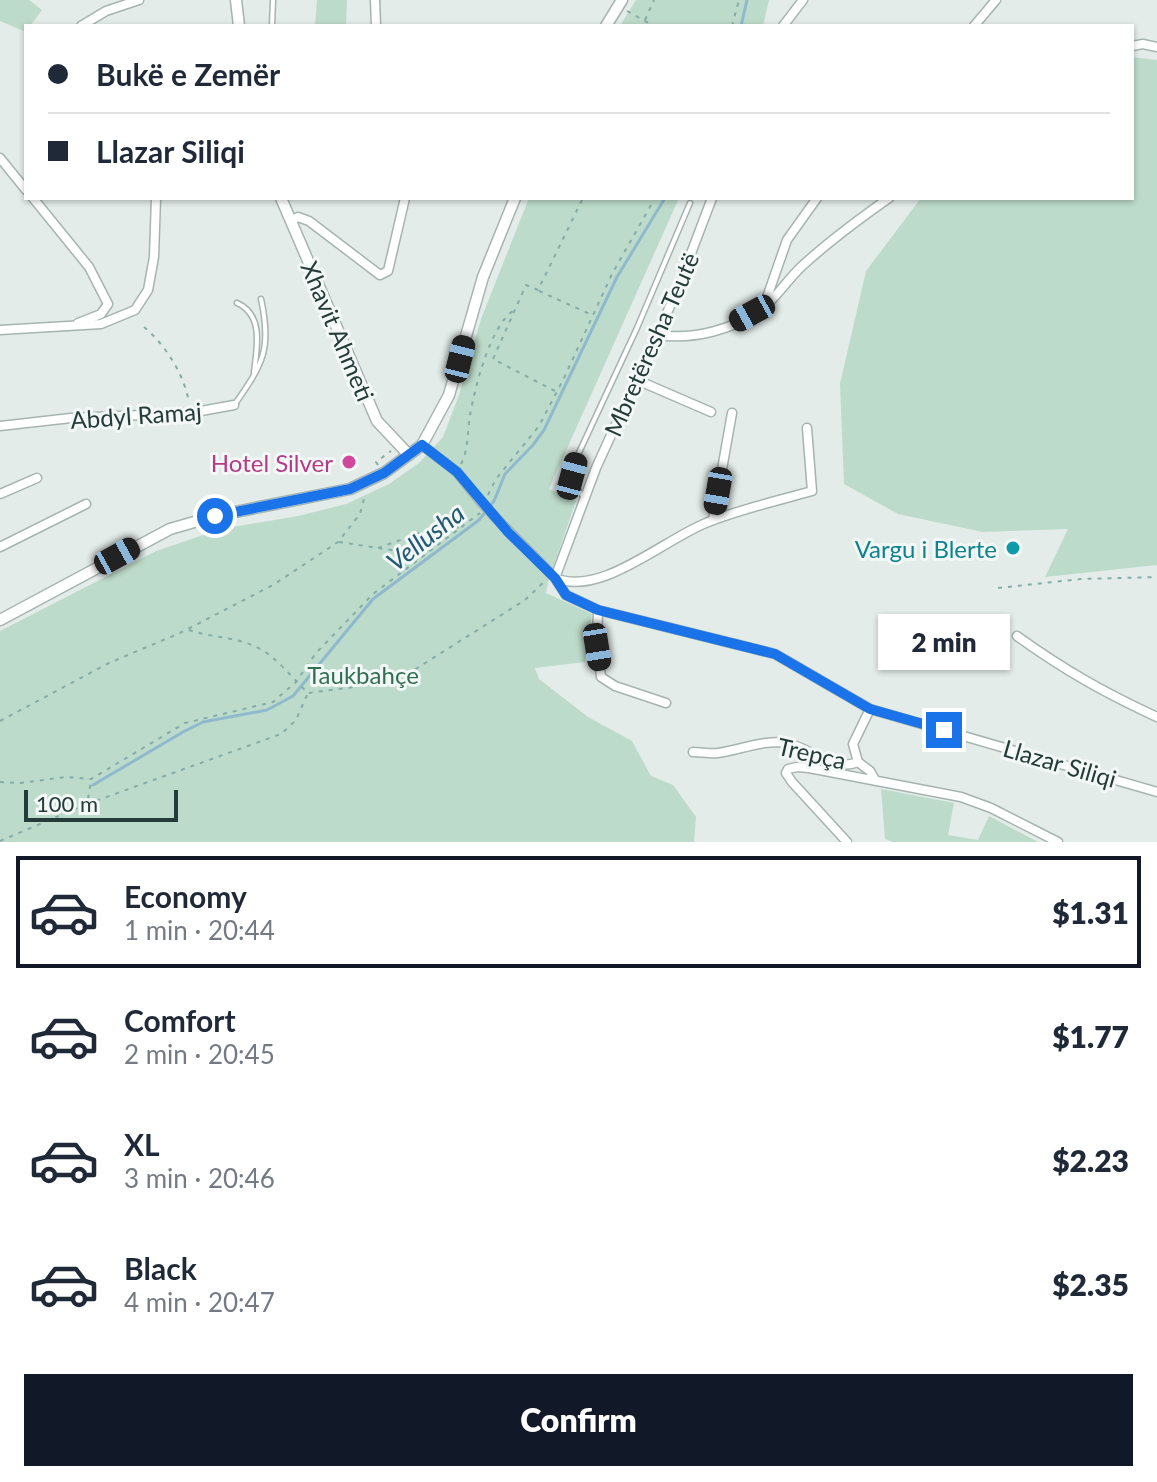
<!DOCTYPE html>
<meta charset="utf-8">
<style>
:root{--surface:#fff;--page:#f2f2f3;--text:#1f2937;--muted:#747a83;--line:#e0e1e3;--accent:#111827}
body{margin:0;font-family:Lato,sans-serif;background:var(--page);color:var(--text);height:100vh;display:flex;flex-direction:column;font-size:30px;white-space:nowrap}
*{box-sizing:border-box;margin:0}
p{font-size:26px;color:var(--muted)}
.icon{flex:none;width:44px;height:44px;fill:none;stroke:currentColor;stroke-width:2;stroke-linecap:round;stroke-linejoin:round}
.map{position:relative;height:842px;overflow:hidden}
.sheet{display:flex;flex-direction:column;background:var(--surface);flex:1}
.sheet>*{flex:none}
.banner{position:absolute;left:24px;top:24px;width:1110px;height:176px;border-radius:0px;box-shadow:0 2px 6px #0004;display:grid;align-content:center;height:176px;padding:0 24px;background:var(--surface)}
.scale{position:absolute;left:24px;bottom:20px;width:154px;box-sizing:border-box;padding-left:8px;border:4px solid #243c39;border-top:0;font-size:22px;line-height:28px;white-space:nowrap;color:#243c39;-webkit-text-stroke:6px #f3f8f6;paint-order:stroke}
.end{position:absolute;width:36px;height:36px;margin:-18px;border:10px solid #1a73e8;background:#fff;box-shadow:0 0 0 4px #fff}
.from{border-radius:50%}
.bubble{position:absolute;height:56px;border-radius:0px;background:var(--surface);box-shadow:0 2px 6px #0004;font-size:26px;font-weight:800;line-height:56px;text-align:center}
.car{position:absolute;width:24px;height:48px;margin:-24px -12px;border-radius:10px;box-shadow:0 0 6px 2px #0007;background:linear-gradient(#222 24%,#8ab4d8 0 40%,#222 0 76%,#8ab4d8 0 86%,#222 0)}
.banner b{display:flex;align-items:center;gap:28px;height:76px;font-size:30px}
.banner b+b{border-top:2px solid var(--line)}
.banner i{width:20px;height:20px;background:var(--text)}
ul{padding:14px 0 0;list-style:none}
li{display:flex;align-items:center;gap:24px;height:112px;margin:0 16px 12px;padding:0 8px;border:4px solid transparent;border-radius:0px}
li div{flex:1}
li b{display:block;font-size:30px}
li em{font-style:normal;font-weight:800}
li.selected{border-color:var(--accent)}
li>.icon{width:72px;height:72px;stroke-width:1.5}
.primary-button{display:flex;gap:16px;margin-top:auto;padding:16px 24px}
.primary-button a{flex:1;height:92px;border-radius:0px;background:var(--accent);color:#fff;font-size:32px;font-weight:800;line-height:92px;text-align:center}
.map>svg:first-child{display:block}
.green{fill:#bddbca}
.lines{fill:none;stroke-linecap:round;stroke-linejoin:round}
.stream{stroke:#8fbacd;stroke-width:3}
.service-casing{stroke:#a6b4b1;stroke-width:7}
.minor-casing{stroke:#a6b4b1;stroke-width:11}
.tertiary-casing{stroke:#a6b4b1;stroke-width:13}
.path{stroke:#85ada7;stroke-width:2;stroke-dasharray:4 6;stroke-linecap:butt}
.service{stroke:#fff;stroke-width:4}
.minor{stroke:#fff;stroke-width:8}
.tertiary{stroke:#fff;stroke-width:10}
.minor-bridge-casing{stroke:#a6b4b1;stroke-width:11;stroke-linecap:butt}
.minor-bridge{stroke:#fff;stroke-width:8}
.route{stroke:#1a73e8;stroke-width:10}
.hotel-dot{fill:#d1479c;stroke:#f3f8f6;stroke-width:3}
.culture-dot{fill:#0f9aa8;stroke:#f3f8f6;stroke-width:3}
.labels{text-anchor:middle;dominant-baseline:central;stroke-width:6;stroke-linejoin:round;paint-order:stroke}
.street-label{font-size:24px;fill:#243c39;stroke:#f3f8f6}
.hotel-label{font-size:24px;fill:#b23c85;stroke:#f3f8f6;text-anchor:end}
.culture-label{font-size:24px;fill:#0d838f;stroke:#f3f8f6;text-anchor:end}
.park-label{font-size:24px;fill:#317053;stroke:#f3f8f6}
.water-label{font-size:26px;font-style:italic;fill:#225973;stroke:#f3f8f6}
</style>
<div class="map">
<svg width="1157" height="842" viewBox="0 0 1157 842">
<rect width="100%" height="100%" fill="#e3ece9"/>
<!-- green -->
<g class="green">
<polygon points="0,0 29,0 42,10 30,26 26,26 26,32 0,21"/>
<polygon points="317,0 347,0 346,26 315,26"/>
<polygon points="636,0 769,0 763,26 620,26"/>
<polygon points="1132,57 1157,60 1157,565 1045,577 1068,529 983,532 898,514 844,484 840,384 866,271 921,198 1132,198"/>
<polygon points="529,198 679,198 549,489 576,501 549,579 546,593 592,614 585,662 535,668 539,679 588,717 632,741 651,776 673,785 696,817 694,842 0,842 0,631 156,551 221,529 298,516 346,504 389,484 419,463 443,437 459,395 481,319"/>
<polygon points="881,789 954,803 948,835 978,840 989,816 1038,842 893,842 885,839"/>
</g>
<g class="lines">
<!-- stream -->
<g class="stream">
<polyline points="741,26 747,0"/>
<polyline points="93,785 183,732 203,722 267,710 293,696 373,599 479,520 494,501 505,474 533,445 544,430 617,277 665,198"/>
</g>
<defs>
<g id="service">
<polyline points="272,26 273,0"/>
<path d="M237 303C264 315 257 347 254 372"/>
<path d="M235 404C263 364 272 349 261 299"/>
<polyline points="583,496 572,483 576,459 637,328 690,203"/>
</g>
<g id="minor">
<polyline points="375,0 376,26"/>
<polyline points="81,26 106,11 139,0"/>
<polyline points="783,26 803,0"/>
<polyline points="974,26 996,0"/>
<polyline points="1132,46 1143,44 1157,47"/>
<polyline points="0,158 26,190"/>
<polyline points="33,198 89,267 108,304 101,314 78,323"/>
<path d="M712 198 676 293 596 468 555 578C601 597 663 540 706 523 740 509 777 501 812 491L807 428"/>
<polyline points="291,221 298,217 309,221 380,275 388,271 405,198"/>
<polyline points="765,303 787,240 817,198"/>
<polyline points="0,330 101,324 135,310 148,290 154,257 156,198"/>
<path d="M658 335C693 340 734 330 763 308 777 297 788 279 801 267 828 242 859 219 889 198"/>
<polyline points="637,380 711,412"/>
<polyline points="0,426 71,418 190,413 234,405"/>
<polyline points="422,445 457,472 481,502"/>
<polyline points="0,494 37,478"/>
<polyline points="495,517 555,578 566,595 598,610 775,654 870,709 1157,792"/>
<polyline points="713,520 732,413"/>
<polyline points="0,547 86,504"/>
<polyline points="598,610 597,647 601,677 615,686 666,703"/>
<path d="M1017 636C1064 670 1105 693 1157 717"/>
<path d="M693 752C701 752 710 754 718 753 740 750 765 739 787 743 810 748 835 772 858 762L870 771 875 780"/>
<polyline points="858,762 853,744 870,709"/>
<polyline points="847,842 792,782 786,773 788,769 797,767 809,768 961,797 991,808 1058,842"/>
</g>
<g id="tertiary">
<polyline points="236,0 239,26"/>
<polyline points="606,26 622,0"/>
<polyline points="281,198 377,421 409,455"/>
<polyline points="0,620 170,529 215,516 350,489 384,473 422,445 449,395 483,277 515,198"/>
</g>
</defs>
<!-- service casing -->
<use href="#service" class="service-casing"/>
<!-- minor casing -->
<use href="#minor" class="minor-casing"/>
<!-- tertiary casing -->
<use href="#tertiary" class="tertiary-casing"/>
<!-- path -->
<g class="path">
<polyline points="627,11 654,26"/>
<polyline points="645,20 654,0"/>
<polyline points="732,26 739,0"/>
<polyline points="539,291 592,315"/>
<path d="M144 327C165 344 185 376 189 403"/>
<polyline points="555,391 493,359 526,285 538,290 583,198"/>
<path d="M461 464C469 448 467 432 470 415 475 387 490 327 513 311"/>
<polyline points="378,465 376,462 391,451"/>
<polyline points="488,495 496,479 539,426 564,378 612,274 655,198"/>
<polyline points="339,542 424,555"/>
<polyline points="378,548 431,529 461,527"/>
<polyline points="998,588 1081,579 1157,577"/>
<path d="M189 630C212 638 241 637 262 650 279 660 294 680 308 693L384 683 414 670 525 600 546 580"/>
<polyline points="0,721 109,663 180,633 273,585 338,542 360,514 365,495"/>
<polyline points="0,782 20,783 66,777 91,779 185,723 273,702 296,682 316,653 373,594 480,513"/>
<polyline points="87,804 281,734 296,720 307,695"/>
<polyline points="0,841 87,804 91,781"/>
</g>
<!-- service -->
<use href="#service" class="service"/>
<!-- minor -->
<use href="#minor" class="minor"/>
<!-- tertiary -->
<use href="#tertiary" class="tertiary"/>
<defs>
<polyline id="minor-bridge" points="481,502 495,517"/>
</defs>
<!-- minor-bridge casing -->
<use href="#minor-bridge" class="minor-bridge-casing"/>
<!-- minor-bridge -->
<use href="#minor-bridge" class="minor-bridge"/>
</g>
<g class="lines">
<!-- route -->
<polyline class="route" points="215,516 350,489 384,473 422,445 457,472 508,532 555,578 566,595 598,610 775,654 870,709 944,730"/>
</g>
<!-- markers -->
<circle class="hotel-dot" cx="349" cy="462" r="8"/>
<circle class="culture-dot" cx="1013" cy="548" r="8"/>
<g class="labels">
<!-- street labels -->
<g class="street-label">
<text transform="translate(338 331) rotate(67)">Xhavit Ahmeti</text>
<text transform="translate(651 344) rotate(-66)">Mbretëresha Teutë</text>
<text transform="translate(136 415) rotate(-4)">Abdyl Ramaj</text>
<text transform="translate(812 753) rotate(13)">Trepça</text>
<text transform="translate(1060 763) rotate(16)">Llazar Siliqi</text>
</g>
<!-- hotel labels -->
<g class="hotel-label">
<text x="333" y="462">Hotel Silver</text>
</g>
<!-- culture labels -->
<g class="culture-label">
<text x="997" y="548">Vargu i Blerte</text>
</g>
<!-- park labels -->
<g class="park-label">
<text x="363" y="674">Taukbahçe</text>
</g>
<!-- water labels -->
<g class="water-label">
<text transform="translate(425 537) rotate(-38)">Vellusha</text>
</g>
</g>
</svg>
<div class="scale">100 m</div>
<i class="end from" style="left:215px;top:516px"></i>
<i class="end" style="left:944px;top:730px"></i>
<div class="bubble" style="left:878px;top:614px;width:132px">2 min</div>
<i class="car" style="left:752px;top:313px;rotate:241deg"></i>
<i class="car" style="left:460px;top:359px;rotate:14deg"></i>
<i class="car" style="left:572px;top:476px;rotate:15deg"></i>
<i class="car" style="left:718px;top:491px;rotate:190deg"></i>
<i class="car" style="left:117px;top:556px;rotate:61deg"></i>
<i class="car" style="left:597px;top:647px;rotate:171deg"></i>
<div class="banner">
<b><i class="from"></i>Bukë e Zemër</b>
<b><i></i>Llazar Siliqi</b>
</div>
</div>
<section class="sheet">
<ul>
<li class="selected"><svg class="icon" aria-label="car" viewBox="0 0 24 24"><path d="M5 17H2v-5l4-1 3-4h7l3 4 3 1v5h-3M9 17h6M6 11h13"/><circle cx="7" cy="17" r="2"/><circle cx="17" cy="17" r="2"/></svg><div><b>Economy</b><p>1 min · 20:44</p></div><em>$1.31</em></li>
<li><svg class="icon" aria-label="car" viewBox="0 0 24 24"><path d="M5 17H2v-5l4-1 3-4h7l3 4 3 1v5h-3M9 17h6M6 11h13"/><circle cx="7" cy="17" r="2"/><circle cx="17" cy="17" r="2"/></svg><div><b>Comfort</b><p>2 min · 20:45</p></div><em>$1.77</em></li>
<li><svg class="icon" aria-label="car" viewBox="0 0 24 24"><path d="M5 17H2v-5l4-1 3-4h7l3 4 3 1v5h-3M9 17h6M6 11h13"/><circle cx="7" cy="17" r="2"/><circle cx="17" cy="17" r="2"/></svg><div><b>XL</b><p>3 min · 20:46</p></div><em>$2.23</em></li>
<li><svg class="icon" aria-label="car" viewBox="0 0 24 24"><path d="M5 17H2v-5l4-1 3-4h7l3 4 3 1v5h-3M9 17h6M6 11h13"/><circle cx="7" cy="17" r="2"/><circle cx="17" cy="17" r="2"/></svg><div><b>Black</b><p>4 min · 20:47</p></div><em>$2.35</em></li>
</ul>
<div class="primary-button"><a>Confirm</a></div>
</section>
